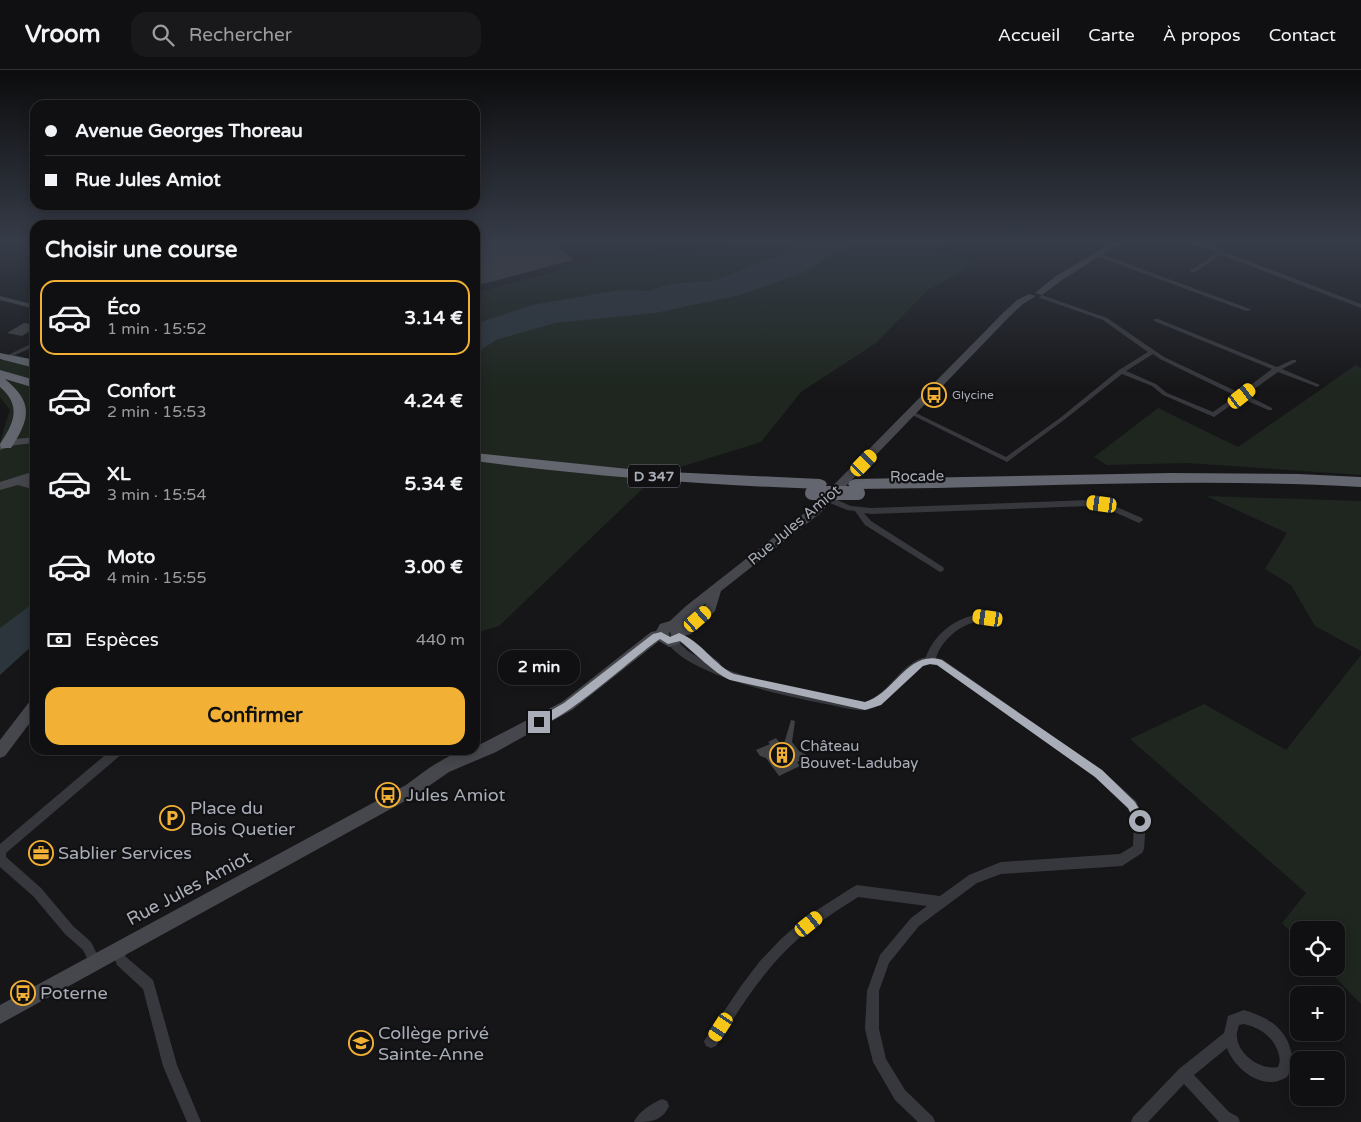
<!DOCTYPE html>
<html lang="fr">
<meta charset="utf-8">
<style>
:root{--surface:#101012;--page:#19191b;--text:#f1f3f6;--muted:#9c9d9f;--line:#303032;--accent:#f2b134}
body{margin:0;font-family:"Varela Round",sans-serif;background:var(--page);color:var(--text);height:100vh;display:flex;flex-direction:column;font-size:19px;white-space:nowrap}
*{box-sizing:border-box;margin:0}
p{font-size:16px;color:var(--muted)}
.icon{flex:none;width:28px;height:28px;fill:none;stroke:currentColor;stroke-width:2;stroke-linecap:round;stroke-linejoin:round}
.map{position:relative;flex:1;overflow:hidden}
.side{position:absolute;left:30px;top:150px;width:450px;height:535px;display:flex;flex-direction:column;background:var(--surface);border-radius:15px;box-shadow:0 2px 12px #0003,0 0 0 1px var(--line)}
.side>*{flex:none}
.banner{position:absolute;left:30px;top:30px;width:450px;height:110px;border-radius:15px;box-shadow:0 2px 12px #0003,0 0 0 1px var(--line);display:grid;align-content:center;height:110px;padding:0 15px;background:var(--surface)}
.fabs{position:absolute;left:1290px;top:851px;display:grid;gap:10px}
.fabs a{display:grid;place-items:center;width:55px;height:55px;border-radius:10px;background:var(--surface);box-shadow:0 2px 12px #0003,0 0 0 1px var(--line);font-size:25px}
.end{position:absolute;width:22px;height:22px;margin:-11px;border:6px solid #a8adb8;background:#111;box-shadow:0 0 0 2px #111}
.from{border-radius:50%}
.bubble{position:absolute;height:35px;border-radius:15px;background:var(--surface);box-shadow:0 2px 12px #0003,0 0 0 1px var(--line);font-size:16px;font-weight:800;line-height:35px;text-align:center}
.car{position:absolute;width:15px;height:30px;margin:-15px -8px;border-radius:6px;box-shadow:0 0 4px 1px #0007;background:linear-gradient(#f5c518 24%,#345 0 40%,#f5c518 0 76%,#345 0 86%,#f5c518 0)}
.banner b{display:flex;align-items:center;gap:18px;height:48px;font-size:19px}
.banner b+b{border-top:1px solid var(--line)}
.banner i{width:12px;height:12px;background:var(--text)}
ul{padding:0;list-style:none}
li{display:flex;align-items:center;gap:15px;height:75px;margin:0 10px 8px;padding:0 5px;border:2px solid transparent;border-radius:15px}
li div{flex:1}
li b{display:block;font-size:19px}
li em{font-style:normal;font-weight:800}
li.current{border-color:var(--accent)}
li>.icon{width:45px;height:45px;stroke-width:1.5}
h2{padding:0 15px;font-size:22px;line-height:60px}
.pay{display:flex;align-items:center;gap:12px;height:55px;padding:0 15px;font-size:19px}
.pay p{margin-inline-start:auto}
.cta{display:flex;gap:10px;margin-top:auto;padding:10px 15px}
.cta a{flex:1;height:58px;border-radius:15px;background:var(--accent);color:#111;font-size:20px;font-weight:800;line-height:58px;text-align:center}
header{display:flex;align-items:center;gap:30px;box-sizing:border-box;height:70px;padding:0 25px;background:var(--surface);border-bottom:1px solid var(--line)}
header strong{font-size:24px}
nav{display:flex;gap:28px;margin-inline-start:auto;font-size:18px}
.search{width:350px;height:45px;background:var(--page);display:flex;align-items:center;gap:12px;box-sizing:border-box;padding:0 18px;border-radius:15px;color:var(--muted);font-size:19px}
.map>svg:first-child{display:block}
.green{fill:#1e261f}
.water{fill:#2c353c}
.building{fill:#404145}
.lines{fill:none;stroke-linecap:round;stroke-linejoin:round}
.street{fill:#37383d;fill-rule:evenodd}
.secondary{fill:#45474d;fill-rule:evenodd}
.highway{fill:#63666e;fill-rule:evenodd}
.highway-bridge{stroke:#63666e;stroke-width:14}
.route{fill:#a8adb8}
.labels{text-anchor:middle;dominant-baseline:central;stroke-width:4.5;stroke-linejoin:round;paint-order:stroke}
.far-poi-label{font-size:12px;fill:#a8adb8;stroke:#111113;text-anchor:start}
.shield{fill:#111113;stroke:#7b7e86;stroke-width:1}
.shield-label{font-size:14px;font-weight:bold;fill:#a8adb8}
.street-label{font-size:15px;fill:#a8adb8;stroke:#111113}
.poi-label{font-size:15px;fill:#a8adb8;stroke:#111113;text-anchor:start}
.near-poi-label{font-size:18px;fill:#a8adb8;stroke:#111113;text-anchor:start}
.near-street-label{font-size:18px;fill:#a8adb8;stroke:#111113}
</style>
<header>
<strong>Vroom</strong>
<div class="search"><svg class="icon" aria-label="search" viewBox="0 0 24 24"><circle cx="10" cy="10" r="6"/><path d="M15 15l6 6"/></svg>Rechercher</div>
<nav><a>Accueil</a><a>Carte</a><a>À propos</a><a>Contact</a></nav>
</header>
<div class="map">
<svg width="1361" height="1052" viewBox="0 0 1361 1052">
<rect width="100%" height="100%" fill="#161618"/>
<!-- green -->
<g class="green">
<polygon points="751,171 944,171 939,178 977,193 928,220 876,273 801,322 761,372 658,404 499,556 475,563 475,223 571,197 600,186 657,184"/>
<polygon points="13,284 35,291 35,560 0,573 0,372 10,340 0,327 0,291"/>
<polygon points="1356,295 1361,298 1361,405 1187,393 1107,395 1094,387 1158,338 1238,377"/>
<polygon points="1206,426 1361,431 1361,581 1315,556 1291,515 1265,499 1287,463"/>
<polygon points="1361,585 1361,934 1326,898 1336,898 1336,860 1299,860 1299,870 1282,853 1306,823 1130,669 1204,634 1286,680"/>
</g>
<!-- water -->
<g class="water">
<polygon points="802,171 868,171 844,177 802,203 740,225 655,243 555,253 496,270 475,284 475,254 532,235 620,220 648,221 670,214 716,210 792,180"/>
<polygon points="35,532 35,573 0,605 0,558"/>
</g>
<!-- building -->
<g class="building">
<polygon points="487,171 551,171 573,190 475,216 475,174"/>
<polygon points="24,253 35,255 35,258 22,266 7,263"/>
<polygon points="791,650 795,651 792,672 799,681 810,687 797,692 800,696 779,706 766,688 760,686 756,680 770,674 768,672 776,668 783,677"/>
</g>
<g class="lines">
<!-- street -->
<g class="street">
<polygon points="1188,171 1196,171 1361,234 1361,238 1221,185 1195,202 1191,202 1191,200 1217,183"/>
<polygon points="1098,183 1250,239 1251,240 1246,241 1096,186 1096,184"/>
<path d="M1042 225 1107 248 1164 287 1240 323 1272 299 1154 251V249H1158L1277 297 1292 290H1296V292L1282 299 1320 315 1317 317 1315 316 1278 302 1246 325 1272 338V340H1268L1241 328 1214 347 1163 325 1152 316 1122 304 1064 350 1007 392 910 344V342H914L1006 387 1060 348 1119 300 1148 282 1103 250 1040 228 1039 227ZM1153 284 1160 289 1236 326 1213 342 1167 323 1156 314 1126 301Z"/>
<polygon points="35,272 35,276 13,286 8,285"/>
<polygon points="828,426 851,436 871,438 1090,430 1105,432 1142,448 1143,450 1139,453 1101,436 1090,436 871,444 864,443 871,451 943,497 944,499 943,501 940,502 865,455 855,441 847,440 825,431 824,429 825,427"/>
<path d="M981 544 991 546 992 548 991 550C985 552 978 550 972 553 956 558 941 572 936 588L942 589 1103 701 1136 731 1146 751 1144 779 1142 783 1122 796 1001 804 977 813 919 856 889 893 879 921V959L886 989 905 1020 933 1047 935 1052H918L895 1030 873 992 865 959 867 921 880 885 911 848 927 836 858 827C838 840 817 853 798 869 764 899 740 938 716 976L711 978 706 976 704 971 741 916 760 891 781 869 806 847 853 817 857 815 940 826 969 805 1001 792 1120 784 1133 776 1134 751 1128 739 1095 707 937 595C933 595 929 594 925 595 905 600 892 638 865 640 855 641 841 637 831 635 790 627 689 607 666 571L668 568H674L688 581 700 588 676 569 674 566 676 563 679 562 719 592 721 595 720 597C757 611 796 620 835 627 844 629 856 633 865 632 866 632 871 629 872 629 892 618 903 592 926 587 934 564 956 547 981 544Z"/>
<polygon points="111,680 124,680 123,683 6,783 6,787 41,818 73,856 91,872 101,892 99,896 95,898 91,896 83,880 65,864 33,826 0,797 0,774"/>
<polygon points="117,874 121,876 126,887 153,910 177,995 201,1052 187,1052 163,996 143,919 117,895 111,880 113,876"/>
<path d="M1244 940C1267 947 1285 957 1291 981 1292 985 1294 990 1294 993 1293 997 1289 1003 1287 1007 1283 1009 1277 1012 1272 1012 1253 1013 1233 995 1227 978L1194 1005 1229 1042 1238 1047 1240 1052H1219L1184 1014 1148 1052H1131L1133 1047 1179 999 1224 963 1228 946ZM1244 954C1261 958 1274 967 1279 985 1280 990 1280 992 1278 997 1262 1001 1238 985 1237 967 1236 964 1238 959 1239 955Z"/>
<path d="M662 1029 667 1031 669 1036C662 1052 649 1052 634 1052 638 1042 652 1033 662 1029Z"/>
</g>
<!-- secondary -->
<g class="secondary">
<polygon points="1115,171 1124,171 1062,210 1042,225 1035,223 1056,206"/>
<path d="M1029 224 1036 226 1023 234 1010 246 819 444 721 521 715 541 691 564 684 566 679 574 669 577 659 571 572 640 496 682 449 702 416 725 0 954V935L406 715C425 701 450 680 475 680V677L562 632 651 562 656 561 660 554 670 551 686 536 811 438 1004 242 1017 230ZM706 533 705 536 681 556ZM670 562 671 565 670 567 669 563Z"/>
<polygon points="0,226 35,235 35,239 0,230"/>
<polygon points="35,367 35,373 16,375 0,380 0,374 15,369"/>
<polygon points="35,401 35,408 29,411 35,412 35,420 18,415 0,420 0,412"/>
<polygon points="35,629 35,646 5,686 0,688 0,670 30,631"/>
</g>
<!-- highway -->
<g class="highway">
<polygon points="0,283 35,290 35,298 0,289"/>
<path d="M0 300 35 310V318L5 309C34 333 30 349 11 378H1L0 374C14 353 22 336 0 317Z"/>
<path d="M475 383 648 401 820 409 825 411 827 414 825 417 820 419C704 415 590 406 475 391Z"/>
<path d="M1171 403 1298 404 1361 407V417C1192 407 1024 418 855 419L850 417 848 414 850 411 855 409Z"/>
</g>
<!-- highway-bridge -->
<polyline class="highway-bridge" points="812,423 858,423"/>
</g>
<!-- sky -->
<linearGradient id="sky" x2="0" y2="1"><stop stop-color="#0c0c0d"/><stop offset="0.54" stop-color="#363c48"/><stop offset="1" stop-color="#363c48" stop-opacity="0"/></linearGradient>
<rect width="1361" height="319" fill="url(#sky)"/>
<!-- route -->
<path class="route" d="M661 562 670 567 679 563C701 571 714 595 734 604L865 632C894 624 908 579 942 590L1102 700 1135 732 1146 751 1140 756 1137 755 1128 738 1095 707 937 595 930 594 923 596 881 635 865 640 730 610C714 603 695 583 680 571L668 574 660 569C639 582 555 660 536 655V649L564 633 653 564Z"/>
<!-- icons -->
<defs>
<symbol id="bus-ring" viewBox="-11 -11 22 22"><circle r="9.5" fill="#111113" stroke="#f2b134" stroke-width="1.5"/><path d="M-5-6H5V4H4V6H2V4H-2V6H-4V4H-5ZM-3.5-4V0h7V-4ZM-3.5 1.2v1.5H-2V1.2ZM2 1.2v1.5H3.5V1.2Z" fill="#f2b134"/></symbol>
<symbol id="building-ring" viewBox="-11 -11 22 22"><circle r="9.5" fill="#111113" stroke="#f2b134" stroke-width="1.5"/><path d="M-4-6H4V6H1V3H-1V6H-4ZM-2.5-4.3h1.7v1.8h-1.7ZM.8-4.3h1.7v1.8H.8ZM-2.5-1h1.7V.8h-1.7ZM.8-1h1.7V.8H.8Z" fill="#f2b134"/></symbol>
<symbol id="parking-ring" viewBox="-11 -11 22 22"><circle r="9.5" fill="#111113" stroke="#f2b134" stroke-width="1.5"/><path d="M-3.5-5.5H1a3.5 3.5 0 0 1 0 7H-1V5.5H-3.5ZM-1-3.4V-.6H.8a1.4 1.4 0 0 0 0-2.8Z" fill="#f2b134"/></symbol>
<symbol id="office-ring" viewBox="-11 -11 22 22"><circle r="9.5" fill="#111113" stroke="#f2b134" stroke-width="1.5"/><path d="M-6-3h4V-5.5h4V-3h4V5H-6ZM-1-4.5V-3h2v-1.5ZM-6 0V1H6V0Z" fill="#f2b134"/></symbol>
<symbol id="school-ring" viewBox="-11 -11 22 22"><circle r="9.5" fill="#111113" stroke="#f2b134" stroke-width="1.5"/><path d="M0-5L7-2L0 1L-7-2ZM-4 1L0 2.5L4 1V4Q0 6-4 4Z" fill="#f2b134"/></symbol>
</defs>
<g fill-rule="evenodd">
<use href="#bus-ring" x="920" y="311" width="28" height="28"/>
<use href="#building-ring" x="768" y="671" width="28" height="28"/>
<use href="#bus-ring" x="374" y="711" width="28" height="28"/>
<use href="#parking-ring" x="158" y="734" width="28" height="28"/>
<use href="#office-ring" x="27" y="769" width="28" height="28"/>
<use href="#bus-ring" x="9" y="909" width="28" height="28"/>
<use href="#school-ring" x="347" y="959" width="28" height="28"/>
</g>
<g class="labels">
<!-- far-poi labels -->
<g class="far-poi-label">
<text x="952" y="325">Glycine</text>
</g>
<!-- shield labels -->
<rect class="shield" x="628" y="394.5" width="52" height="23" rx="4"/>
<g class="shield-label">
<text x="654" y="406">D 347</text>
</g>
<!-- street labels -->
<g class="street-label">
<text transform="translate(917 406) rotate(-1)">Rocade</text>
<text transform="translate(794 455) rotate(-40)">Rue Jules Amiot</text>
</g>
<!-- poi labels -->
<g class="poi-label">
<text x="800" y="676">Château<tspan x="800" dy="17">Bouvet-Ladubay</tspan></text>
</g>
<!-- near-poi labels -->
<g class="near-poi-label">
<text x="406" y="725">Jules Amiot</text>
<text x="190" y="738">Place du<tspan x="190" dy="21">Bois Quetier</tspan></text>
<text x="58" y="783">Sablier Services</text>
<text x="40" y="923">Poterne</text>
<text x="378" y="963">Collège privé<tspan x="378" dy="21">Sainte-Anne</tspan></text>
</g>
<!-- near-street labels -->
<g class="near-street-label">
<text transform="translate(189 818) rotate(-28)">Rue Jules Amiot</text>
</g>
</g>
</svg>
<div class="fabs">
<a><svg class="icon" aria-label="locate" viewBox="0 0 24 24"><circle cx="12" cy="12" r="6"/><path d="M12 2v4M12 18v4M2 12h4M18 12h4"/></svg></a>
<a>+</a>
<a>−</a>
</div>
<i class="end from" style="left:1140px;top:751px"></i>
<i class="end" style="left:539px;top:652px"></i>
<div class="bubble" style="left:498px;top:580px;width:82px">2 min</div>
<i class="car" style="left:1242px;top:326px;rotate:52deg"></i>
<i class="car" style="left:864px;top:393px;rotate:44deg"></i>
<i class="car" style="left:1102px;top:434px;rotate:278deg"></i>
<i class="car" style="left:988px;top:548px;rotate:278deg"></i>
<i class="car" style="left:698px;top:549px;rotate:49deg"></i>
<i class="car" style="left:809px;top:854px;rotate:51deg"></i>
<i class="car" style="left:721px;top:957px;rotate:213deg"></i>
<div class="banner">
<b><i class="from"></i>Avenue Georges Thoreau</b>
<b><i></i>Rue Jules Amiot</b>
</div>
<section class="side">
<h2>Choisir une course</h2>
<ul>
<li class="current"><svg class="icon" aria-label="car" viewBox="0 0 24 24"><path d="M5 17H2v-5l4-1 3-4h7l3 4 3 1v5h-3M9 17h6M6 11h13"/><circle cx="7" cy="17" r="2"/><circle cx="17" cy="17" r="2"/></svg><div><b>Éco</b><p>1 min · 15:52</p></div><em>3.14 €</em></li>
<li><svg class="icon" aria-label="car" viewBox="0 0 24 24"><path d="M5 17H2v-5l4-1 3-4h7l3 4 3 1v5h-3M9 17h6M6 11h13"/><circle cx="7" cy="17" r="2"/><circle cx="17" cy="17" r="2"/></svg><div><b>Confort</b><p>2 min · 15:53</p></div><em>4.24 €</em></li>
<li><svg class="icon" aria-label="car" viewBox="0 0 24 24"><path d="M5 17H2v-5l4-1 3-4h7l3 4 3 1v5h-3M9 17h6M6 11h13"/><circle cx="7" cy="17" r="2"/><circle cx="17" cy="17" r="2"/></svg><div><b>XL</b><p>3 min · 15:54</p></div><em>5.34 €</em></li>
<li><svg class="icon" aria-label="car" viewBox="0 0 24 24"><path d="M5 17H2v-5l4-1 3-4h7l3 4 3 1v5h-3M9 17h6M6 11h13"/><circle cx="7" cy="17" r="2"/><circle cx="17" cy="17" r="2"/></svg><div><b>Moto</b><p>4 min · 15:55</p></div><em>3.00 €</em></li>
</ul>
<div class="pay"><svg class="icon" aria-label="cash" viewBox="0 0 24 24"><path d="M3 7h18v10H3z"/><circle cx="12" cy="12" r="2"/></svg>Espèces<p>440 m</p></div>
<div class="cta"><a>Confirmer</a></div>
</section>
</div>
